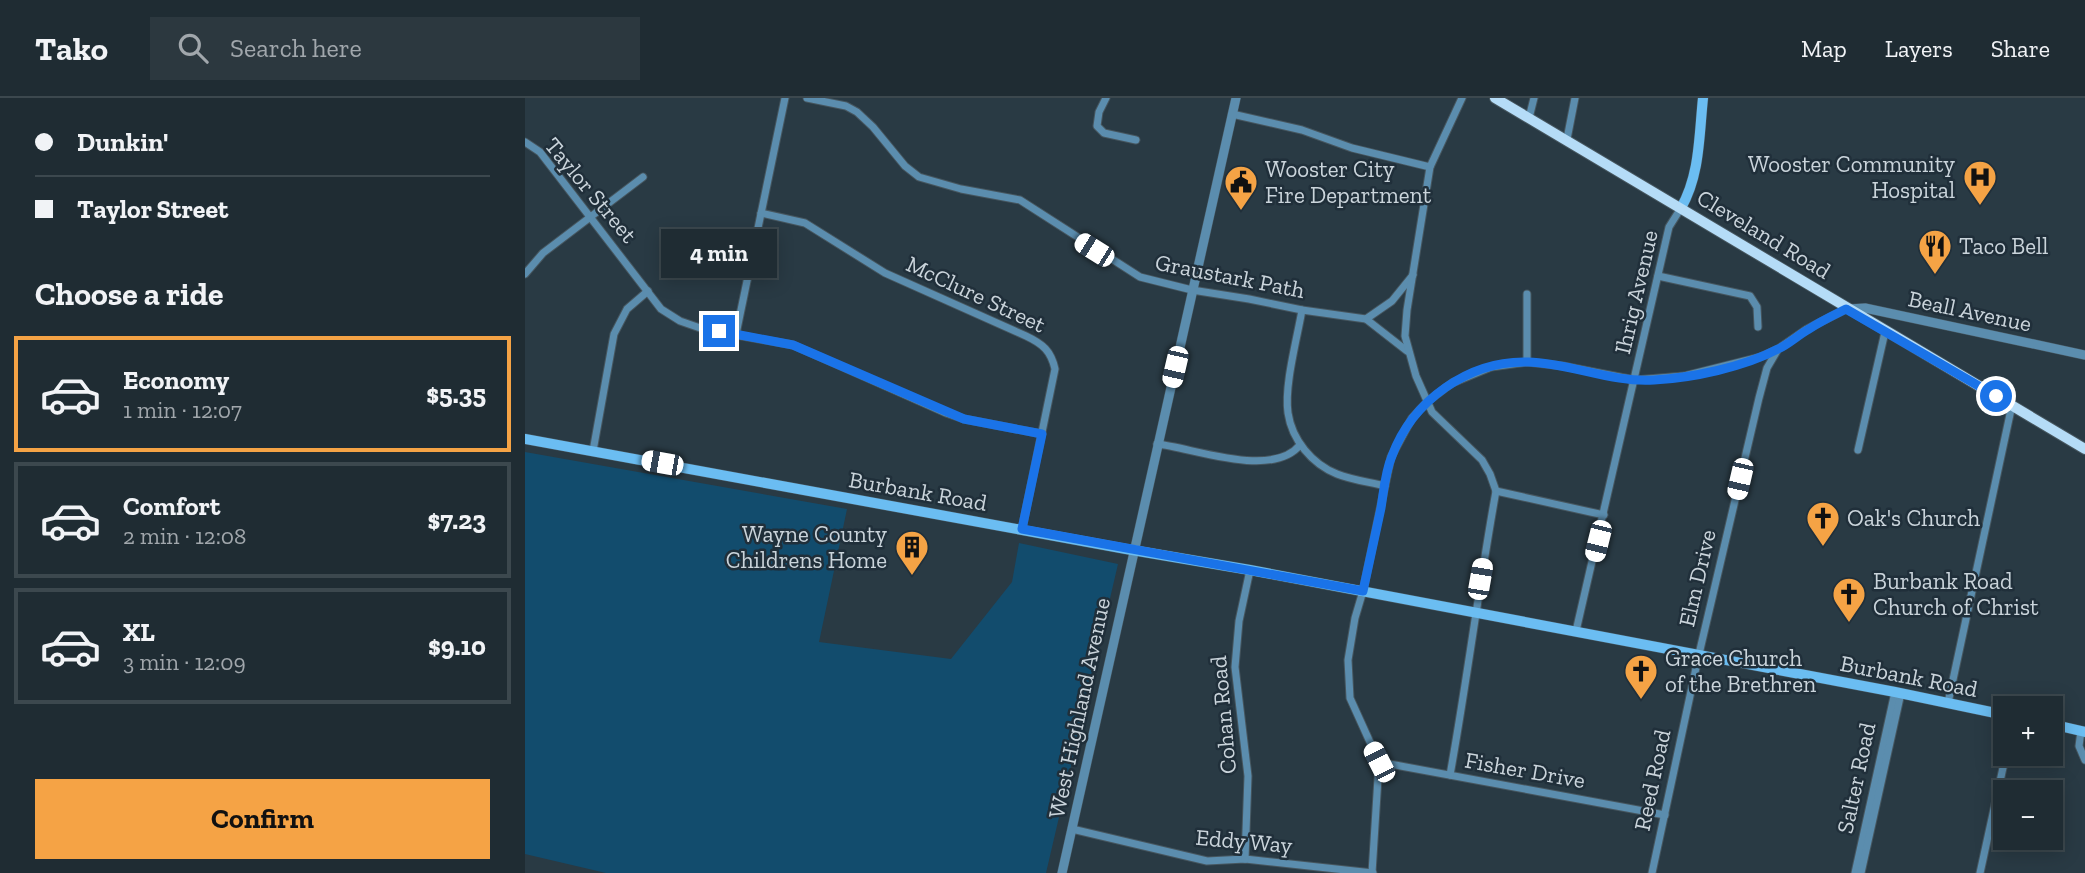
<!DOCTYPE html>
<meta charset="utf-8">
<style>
:root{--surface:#1f2c33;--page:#2c383f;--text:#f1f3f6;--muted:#a1a7ac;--line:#3c484e;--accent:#f5a345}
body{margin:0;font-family:"Zilla Slab",serif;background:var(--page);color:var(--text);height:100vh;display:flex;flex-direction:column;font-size:26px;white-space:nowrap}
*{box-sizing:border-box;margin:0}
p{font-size:23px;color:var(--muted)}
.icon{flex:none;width:38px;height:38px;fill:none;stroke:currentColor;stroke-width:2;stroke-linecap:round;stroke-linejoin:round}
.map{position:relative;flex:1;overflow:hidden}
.drawer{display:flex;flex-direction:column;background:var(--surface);width:525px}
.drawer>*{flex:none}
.banner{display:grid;align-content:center;height:154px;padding:0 35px;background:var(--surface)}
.buttons{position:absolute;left:1468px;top:598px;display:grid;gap:14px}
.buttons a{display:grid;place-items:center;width:70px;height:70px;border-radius:0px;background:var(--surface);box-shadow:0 4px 18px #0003,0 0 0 2px var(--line);font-size:35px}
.end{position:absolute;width:32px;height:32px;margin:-16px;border:9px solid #1a73e8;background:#fff;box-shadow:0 0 0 4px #fff}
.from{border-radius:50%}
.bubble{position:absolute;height:49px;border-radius:0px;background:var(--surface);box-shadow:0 4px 18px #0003,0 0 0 2px var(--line);font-size:23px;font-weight:700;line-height:49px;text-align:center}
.car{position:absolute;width:21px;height:42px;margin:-21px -10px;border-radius:9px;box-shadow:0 0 5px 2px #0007;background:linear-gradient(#fff 24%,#345 0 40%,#fff 0 76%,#345 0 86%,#fff 0)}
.banner b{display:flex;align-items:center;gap:24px;height:66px;font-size:26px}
.banner b+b{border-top:2px solid var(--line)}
.banner i{width:18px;height:18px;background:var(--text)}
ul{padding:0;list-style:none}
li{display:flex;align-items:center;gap:21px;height:116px;margin:0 14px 10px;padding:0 21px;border:4px solid var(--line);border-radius:0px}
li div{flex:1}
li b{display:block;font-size:26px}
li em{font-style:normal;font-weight:700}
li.current{border-color:var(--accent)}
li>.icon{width:63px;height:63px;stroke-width:1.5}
h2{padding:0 35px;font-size:32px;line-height:84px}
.button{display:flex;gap:14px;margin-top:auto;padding:14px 35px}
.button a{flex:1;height:80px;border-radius:0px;background:var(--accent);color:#111;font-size:28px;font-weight:700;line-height:80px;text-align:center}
header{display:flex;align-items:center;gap:42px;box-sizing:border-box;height:98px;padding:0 35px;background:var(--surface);border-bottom:2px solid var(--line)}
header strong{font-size:33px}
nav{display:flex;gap:38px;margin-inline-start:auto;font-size:24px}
.search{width:490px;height:63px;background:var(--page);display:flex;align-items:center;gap:18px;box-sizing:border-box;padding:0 24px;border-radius:0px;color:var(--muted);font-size:26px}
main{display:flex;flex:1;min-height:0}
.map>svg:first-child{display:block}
.green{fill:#124c6d}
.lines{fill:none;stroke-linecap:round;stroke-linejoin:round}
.minor-casing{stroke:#46565f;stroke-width:9}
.tertiary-casing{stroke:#46565f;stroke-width:10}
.secondary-casing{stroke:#46565f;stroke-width:11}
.primary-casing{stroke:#46565f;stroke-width:12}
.minor{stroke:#5b8dae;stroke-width:7}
.tertiary{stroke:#5b8dae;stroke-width:9}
.secondary{stroke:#6bbdf2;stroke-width:10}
.primary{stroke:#b5dcf7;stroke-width:10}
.route{stroke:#1a73e8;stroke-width:9}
.labels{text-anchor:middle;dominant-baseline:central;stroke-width:5;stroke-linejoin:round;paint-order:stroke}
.poi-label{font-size:23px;fill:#cad4db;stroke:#202f3a;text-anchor:start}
.street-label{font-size:23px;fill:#cad4db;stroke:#202f3a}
</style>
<header>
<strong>Tako</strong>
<div class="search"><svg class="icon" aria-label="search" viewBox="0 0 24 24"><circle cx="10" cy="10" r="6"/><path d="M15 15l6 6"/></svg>Search here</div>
<nav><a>Map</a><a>Layers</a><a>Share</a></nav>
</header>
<main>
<section class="drawer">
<div class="banner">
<b><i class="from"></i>Dunkin'</b>
<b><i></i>Taylor Street</b>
</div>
<h2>Choose a ride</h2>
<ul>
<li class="current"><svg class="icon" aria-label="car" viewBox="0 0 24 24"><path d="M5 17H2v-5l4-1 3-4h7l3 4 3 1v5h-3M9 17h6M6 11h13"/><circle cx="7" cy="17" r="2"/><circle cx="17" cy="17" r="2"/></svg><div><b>Economy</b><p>1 min · 12:07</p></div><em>$5.35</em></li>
<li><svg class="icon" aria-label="car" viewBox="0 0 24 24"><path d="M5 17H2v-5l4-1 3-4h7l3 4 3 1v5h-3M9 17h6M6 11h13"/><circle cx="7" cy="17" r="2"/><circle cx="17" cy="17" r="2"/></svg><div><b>Comfort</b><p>2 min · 12:08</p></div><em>$7.23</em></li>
<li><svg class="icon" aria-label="car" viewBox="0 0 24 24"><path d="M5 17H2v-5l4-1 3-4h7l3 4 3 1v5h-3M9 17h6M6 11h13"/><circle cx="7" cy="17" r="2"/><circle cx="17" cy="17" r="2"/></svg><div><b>XL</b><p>3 min · 12:09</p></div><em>$9.10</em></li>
</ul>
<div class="button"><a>Confirm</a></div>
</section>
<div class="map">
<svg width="1560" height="775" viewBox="0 0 1560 775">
<rect width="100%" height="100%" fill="#293a44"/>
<!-- green -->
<polygon class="green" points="0,354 322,411 294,544 426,561 487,484 494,445 593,466 521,775 81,775 0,756"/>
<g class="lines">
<defs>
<g id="minor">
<polyline points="282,0 321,8 332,14 348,29 380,68 394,79 436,91 495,102 615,179 667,192 724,201 777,212 841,221 867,203 888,177"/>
<polyline points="581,0 574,14 572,28 579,35 611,42"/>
<polyline points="707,16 777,32 827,50 905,69"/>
<polyline points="1004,20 1009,0"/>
<polyline points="1042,41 1050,0"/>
<polyline points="0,44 15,54 136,211 155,223 178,231 268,247 421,315 439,321 517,336"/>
<path d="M236 115 280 125 360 175 501 238C518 246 526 253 530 271L497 431"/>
<polyline points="0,176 18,155 118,79"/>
<polyline points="1133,178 1225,198 1232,209 1233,229"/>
<polyline points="1002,196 1002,264"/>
<path d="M777 212C772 241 759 288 763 315 767 342 787 366 812 376 827 382 844 384 860 388"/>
<polyline points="841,221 882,253"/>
<polyline points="211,236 260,0"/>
<path d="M632 346C669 350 747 381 775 347"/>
<polyline points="1333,352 1360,234"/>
<polyline points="68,353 89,236 102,211 123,193"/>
<polyline points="971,393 1079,417"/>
<polyline points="1051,533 1144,129 1156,110"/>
<polyline points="1423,605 1487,307"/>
<polyline points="1556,633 1554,648 1560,662"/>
<polyline points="854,664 1140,717"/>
<path d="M925 677C942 583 954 487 971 393L965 376 957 362 907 314 891 278 880 238 882 212 905 69 937 0"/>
<polyline points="547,731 682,763 720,761 848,775"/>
<polyline points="720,761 723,678 710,569 714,523 725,472"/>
<polyline points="847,775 854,664 825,600 823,562 830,520 838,493 866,359 887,320 902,304 927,285 966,269 1002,264 1038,268 1110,282 1159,278 1235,259 1253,251 1282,231 1321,211"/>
<polyline points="1127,775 1174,556 1234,300 1242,270 1252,253"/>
<polyline points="1330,775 1370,594"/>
<polyline points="1336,775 1376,595"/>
<polyline points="1455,775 1481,656"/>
</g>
<g id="tertiary">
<polyline points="1323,211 1340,210 1560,257"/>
<polyline points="537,775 711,0"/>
</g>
<g id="secondary">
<path d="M1156 110C1175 77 1174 38 1178 0"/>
<polyline points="0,341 601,451 725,472 1370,594 1480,617"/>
<polyline points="1526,626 1560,634"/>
</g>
<polyline id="primary" points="970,0 1560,351"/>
</defs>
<!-- minor casing -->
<use href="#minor" class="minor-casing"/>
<!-- tertiary casing -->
<use href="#tertiary" class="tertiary-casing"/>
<!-- secondary casing -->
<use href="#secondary" class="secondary-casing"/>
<!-- primary casing -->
<use href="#primary" class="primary-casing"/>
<!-- minor -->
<use href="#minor" class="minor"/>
<!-- tertiary -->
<use href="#tertiary" class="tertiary"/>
<!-- secondary -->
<use href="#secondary" class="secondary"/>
<!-- primary -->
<use href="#primary" class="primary"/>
</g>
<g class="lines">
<!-- route -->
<path class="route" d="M194 233 268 247 439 321 517 336 497 431 838 493C844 465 850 437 856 410 859 392 860 374 867 358 887 303 944 262 1003 264 1045 265 1087 285 1129 282 1167 280 1219 269 1253 251 1264 246 1273 237 1284 231 1296 223 1309 217 1321 211L1471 298"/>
</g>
<!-- icons -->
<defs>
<symbol id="hospital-pin" viewBox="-11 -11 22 30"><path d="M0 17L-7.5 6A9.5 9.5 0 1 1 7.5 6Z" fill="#f5a345" stroke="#202f3a"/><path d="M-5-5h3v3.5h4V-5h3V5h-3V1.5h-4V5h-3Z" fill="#111"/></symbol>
<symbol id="civic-pin" viewBox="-11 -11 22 30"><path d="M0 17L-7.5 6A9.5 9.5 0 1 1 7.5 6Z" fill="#f5a345" stroke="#202f3a"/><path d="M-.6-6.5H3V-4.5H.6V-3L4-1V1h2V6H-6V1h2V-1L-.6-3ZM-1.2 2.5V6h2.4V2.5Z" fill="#111"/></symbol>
<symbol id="restaurant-pin" viewBox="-11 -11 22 30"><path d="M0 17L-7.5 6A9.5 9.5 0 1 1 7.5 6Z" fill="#f5a345" stroke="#202f3a"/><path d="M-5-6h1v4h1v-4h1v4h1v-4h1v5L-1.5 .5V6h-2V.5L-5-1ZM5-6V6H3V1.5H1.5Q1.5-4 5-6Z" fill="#111"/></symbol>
<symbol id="church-pin" viewBox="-11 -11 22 30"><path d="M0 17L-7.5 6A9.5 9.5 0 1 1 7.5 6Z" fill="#f5a345" stroke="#202f3a"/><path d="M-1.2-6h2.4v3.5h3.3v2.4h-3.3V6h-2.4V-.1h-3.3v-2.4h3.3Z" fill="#111"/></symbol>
<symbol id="building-pin" viewBox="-11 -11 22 30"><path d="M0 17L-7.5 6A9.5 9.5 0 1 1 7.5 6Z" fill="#f5a345" stroke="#202f3a"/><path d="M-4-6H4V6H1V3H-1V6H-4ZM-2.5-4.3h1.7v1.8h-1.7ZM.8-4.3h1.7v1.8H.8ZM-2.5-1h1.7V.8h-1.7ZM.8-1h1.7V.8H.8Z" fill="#111"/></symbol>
</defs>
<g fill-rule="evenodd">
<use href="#hospital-pin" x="1436" y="60" width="38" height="52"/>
<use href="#civic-pin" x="697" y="65" width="38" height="52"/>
<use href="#restaurant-pin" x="1391" y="129" width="38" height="52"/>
<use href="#church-pin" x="1279" y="401" width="38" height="52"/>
<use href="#building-pin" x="368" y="430" width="38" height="52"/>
<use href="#church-pin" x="1305" y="477" width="38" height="52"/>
<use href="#church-pin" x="1097" y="554" width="38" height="52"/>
</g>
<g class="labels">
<!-- poi labels -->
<g class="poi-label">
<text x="1430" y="66" text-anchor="end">Wooster Community<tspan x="1430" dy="26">Hospital</tspan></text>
<text x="740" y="71">Wooster City<tspan x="740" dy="26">Fire Department</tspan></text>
<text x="1434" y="148">Taco Bell</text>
<text x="1322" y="420">Oak's Church</text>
<text x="362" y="436" text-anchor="end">Wayne County<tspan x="362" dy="26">Childrens Home</tspan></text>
<text x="1348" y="483">Burbank Road<tspan x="1348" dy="26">Church of Christ</tspan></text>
<text x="1140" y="560">Grace Church<tspan x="1140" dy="26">of the Brethren</tspan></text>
</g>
<!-- street labels -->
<g class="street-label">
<text transform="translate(66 92) rotate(50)">Taylor Street</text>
<text transform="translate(1239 136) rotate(31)">Cleveland Road</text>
<text transform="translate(705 178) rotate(11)">Graustark Path</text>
<text transform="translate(1111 194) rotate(-77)">Ihrig Avenue</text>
<text transform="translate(451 196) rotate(25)">McClure Street</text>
<text transform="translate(1445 213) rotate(12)">Beall Avenue</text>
<text transform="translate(393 393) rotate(10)">Burbank Road</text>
<text transform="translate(1172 480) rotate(-77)">Elm Drive</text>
<text transform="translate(1384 578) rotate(11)">Burbank Road</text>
<text transform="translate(554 610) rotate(-78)">West Highland Avenue</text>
<text transform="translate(698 617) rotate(-95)">Cohan Road</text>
<text transform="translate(1000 672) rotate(10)">Fisher Drive</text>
<text transform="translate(1331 680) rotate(-78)">Salter Road</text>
<text transform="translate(1127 682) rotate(-78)">Reed Road</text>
<text transform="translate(719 743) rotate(5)">Eddy Way</text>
</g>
</g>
</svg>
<div class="buttons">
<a>+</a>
<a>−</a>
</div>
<i class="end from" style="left:1471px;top:298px"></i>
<i class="end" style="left:194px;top:233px"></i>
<div class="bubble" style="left:136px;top:131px;width:116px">4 min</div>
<i class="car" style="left:569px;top:152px;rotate:302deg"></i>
<i class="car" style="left:650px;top:269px;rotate:193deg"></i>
<i class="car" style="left:137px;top:365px;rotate:280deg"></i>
<i class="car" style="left:1215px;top:381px;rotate:193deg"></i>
<i class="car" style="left:1073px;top:443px;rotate:194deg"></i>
<i class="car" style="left:955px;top:481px;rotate:10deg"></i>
<i class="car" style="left:854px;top:664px;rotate:333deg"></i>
</div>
</main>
